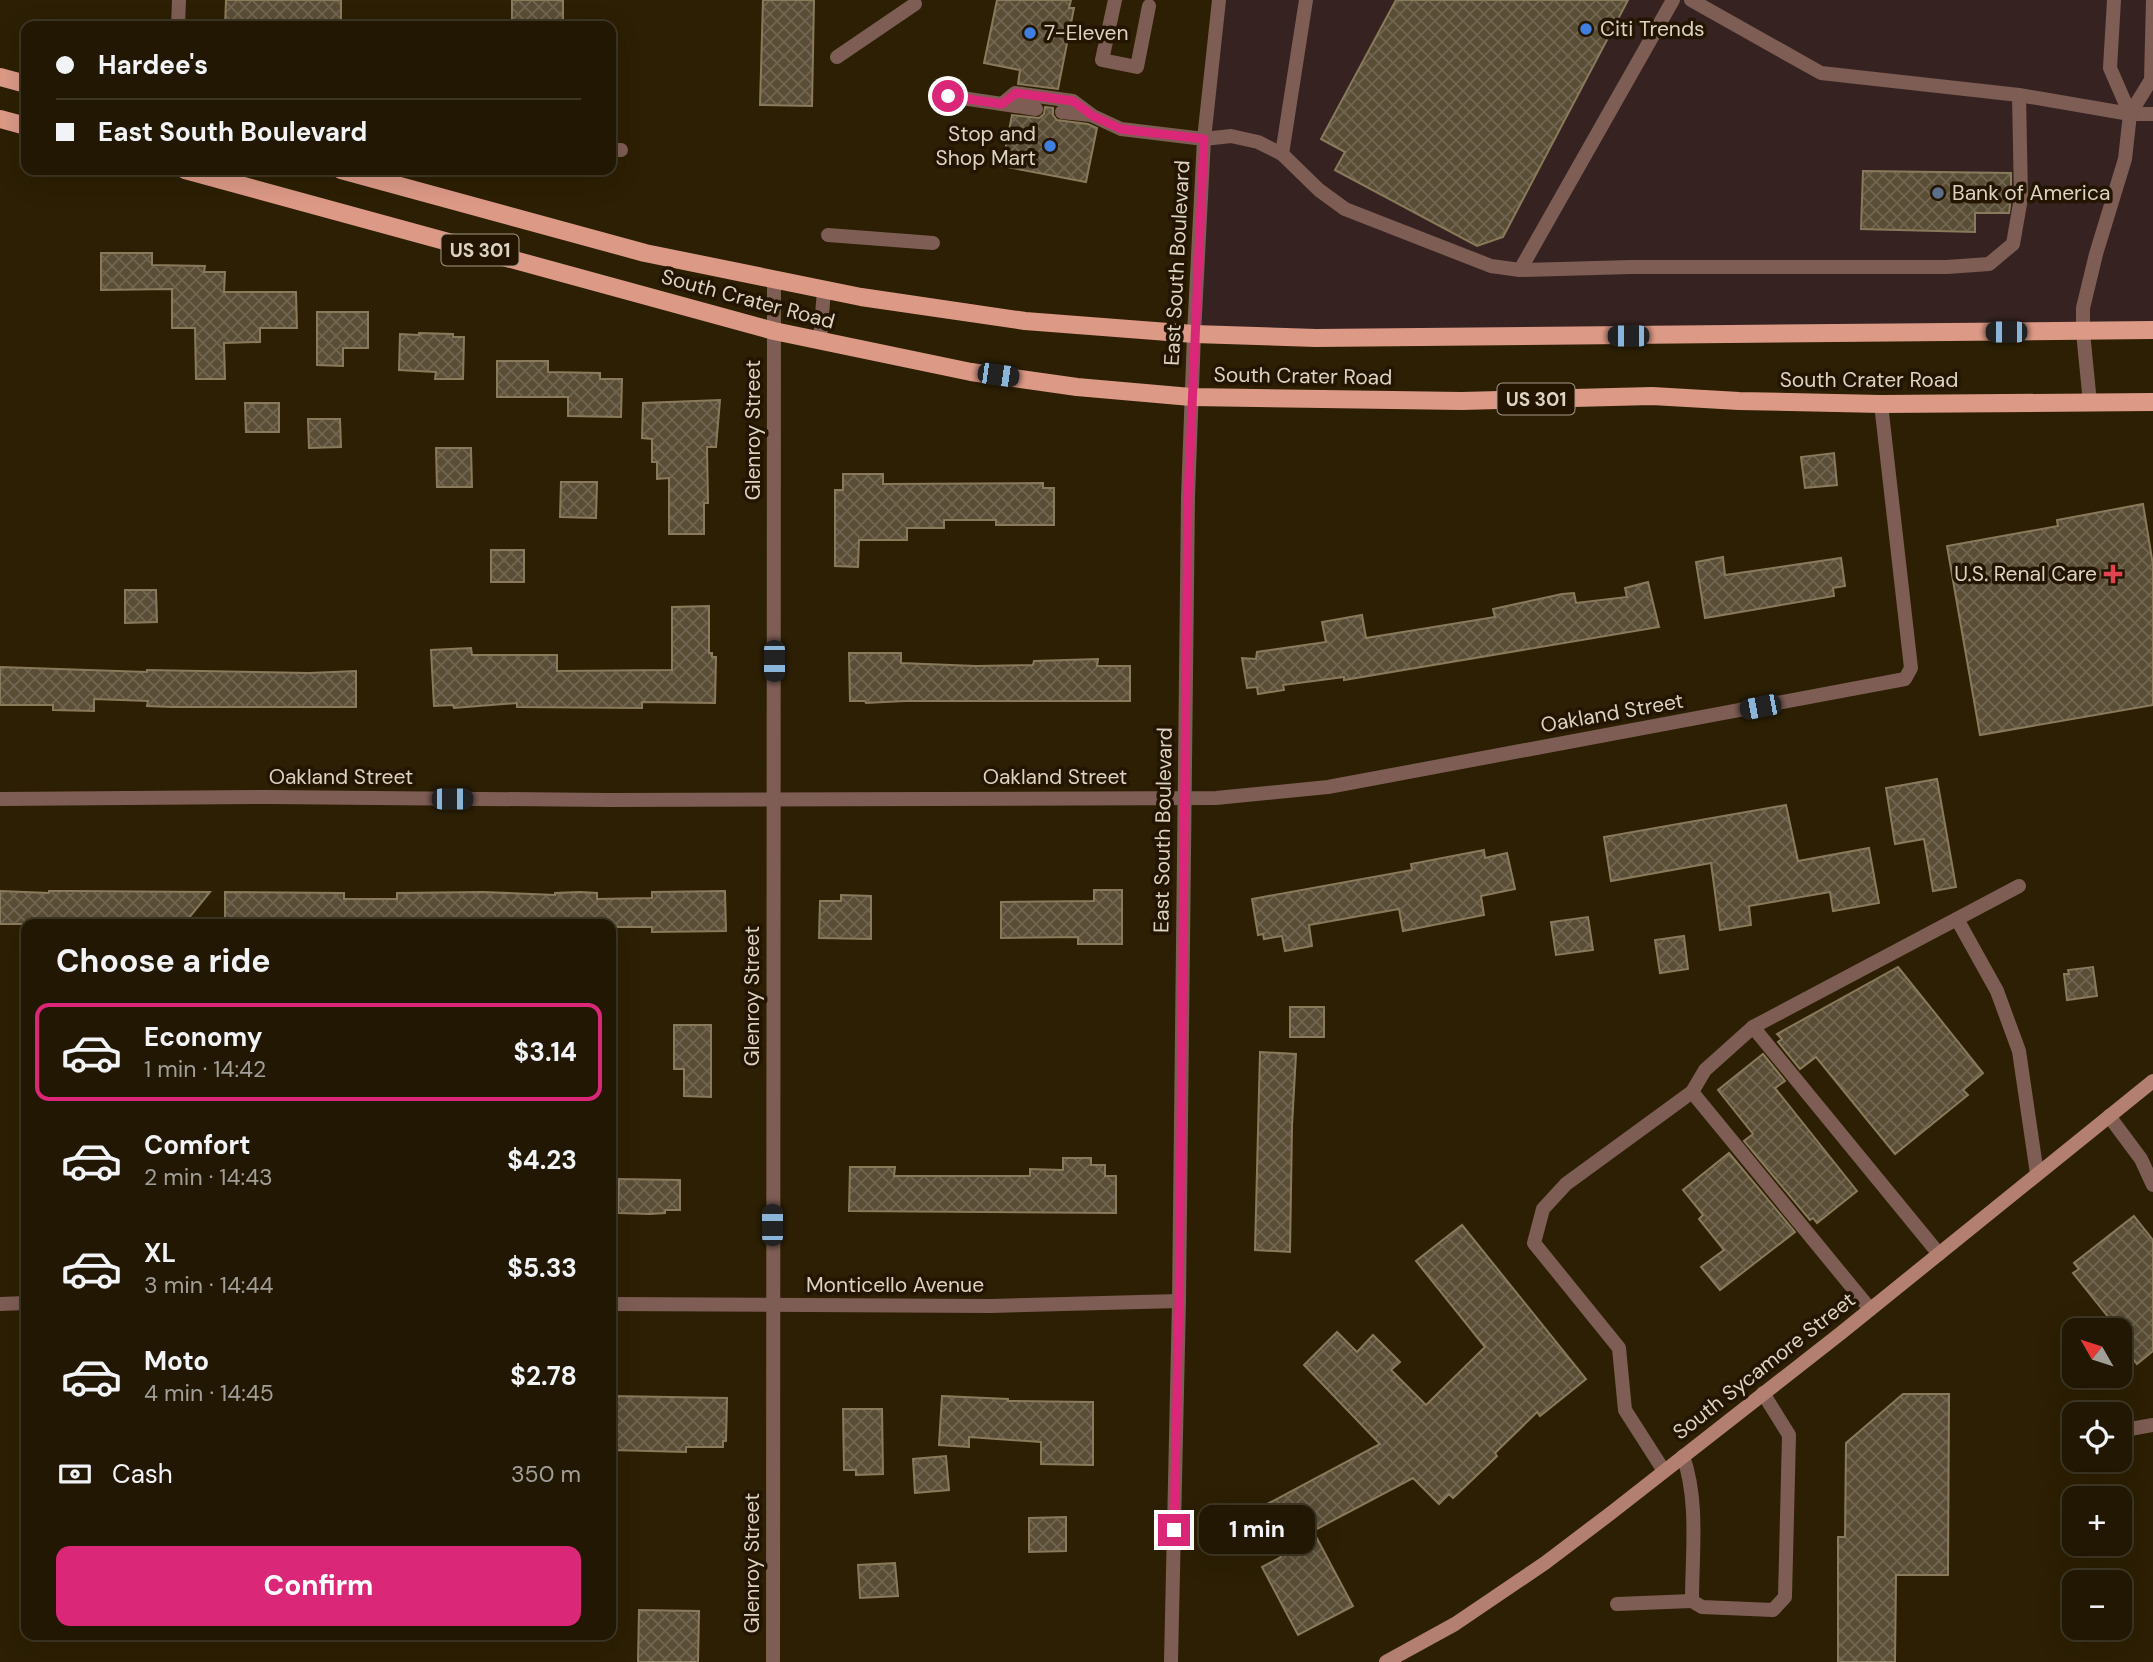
<!DOCTYPE html>
<meta charset="utf-8">
<style>
:root{--surface:#211702;--page:#2d2411;--text:#f1f3f6;--muted:#a29f99;--line:#3e3624;--accent:#db2777}
body{margin:0;font-family:"DM Sans",sans-serif;background:var(--page);color:var(--text);height:100vh;display:flex;flex-direction:column;font-size:26px;white-space:nowrap}
*{box-sizing:border-box;margin:0}
p{font-size:23px;color:var(--muted)}
.icon{flex:none;width:38px;height:38px;fill:none;stroke:currentColor;stroke-width:2;stroke-linecap:round;stroke-linejoin:round}
.map{position:relative;flex:1;overflow:hidden}
.details{position:absolute;left:21px;top:919px;width:595px;height:721px;display:flex;flex-direction:column;background:var(--surface);border-radius:14px;box-shadow:0 7px 28px #0002,0 0 0 2px var(--line)}
.details>*{flex:none}
.guide{position:absolute;left:21px;top:21px;width:595px;height:154px;border-radius:14px;box-shadow:0 7px 28px #0002,0 0 0 2px var(--line);display:grid;align-content:center;height:154px;padding:0 35px;background:var(--surface)}
.needle{width:46px;rotate:309deg}
.buttons{position:absolute;left:2062px;top:1318px;display:grid;gap:14px}
.buttons a{display:grid;place-items:center;width:70px;height:70px;border-radius:14px;background:var(--surface);box-shadow:0 7px 28px #0002,0 0 0 2px var(--line);font-size:35px}
.end{position:absolute;width:32px;height:32px;margin:-16px;border:9px solid #db2777;background:#fff;box-shadow:0 0 0 4px #fff}
.from{border-radius:50%}
.bubble{position:absolute;height:49px;border-radius:14px;background:var(--surface);box-shadow:0 7px 28px #0002,0 0 0 2px var(--line);font-size:23px;font-weight:700;line-height:49px;text-align:center}
.car{position:absolute;width:21px;height:42px;margin:-21px -10px;border-radius:9px;box-shadow:0 0 5px 2px #0007;background:linear-gradient(#222 24%,#8ab4d8 0 40%,#222 0 76%,#8ab4d8 0 86%,#222 0)}
.guide b{display:flex;align-items:center;gap:24px;height:66px;font-size:26px}
.guide b+b{border-top:2px solid var(--line)}
.guide i{width:18px;height:18px;background:var(--text)}
ul{padding:0;list-style:none}
li{display:flex;align-items:center;gap:21px;height:98px;margin:0 14px 10px;padding:0 21px;border:4px solid transparent;border-radius:14px}
li div{flex:1}
li b{display:block;font-size:26px}
li em{font-style:normal;font-weight:700}
li.selected{border-color:var(--accent)}
li>.icon{width:63px;height:63px;stroke-width:1.5}
h2{padding:0 35px;font-size:32px;line-height:84px}
.pay{display:flex;align-items:center;gap:18px;height:77px;padding:0 35px;font-size:26px}
.pay p{margin-inline-start:auto}
.cta{display:flex;gap:14px;margin-top:auto;padding:14px 35px}
.cta a{flex:1;height:80px;border-radius:14px;background:var(--accent);color:#fff;font-size:28px;font-weight:700;line-height:80px;text-align:center}
.map>svg:first-child{display:block}
.commercial{fill:#362321}
.building{fill:url(#building-cross-hatch);stroke:#8a7a5c;stroke-width:2}
.lines{fill:none;stroke-linecap:round;stroke-linejoin:round}
.service{stroke:#7e5d54;stroke-width:14}
.minor{stroke:#7e5d54;stroke-width:14}
.tertiary{stroke:#7e5d54;stroke-width:14}
.secondary{stroke:#b37f71;stroke-width:14}
.primary{stroke:#dc9986;stroke-width:18}
.route{stroke:#db2777;stroke-width:9}
.shop-dot{fill:#3f7fe0;stroke:#231500;stroke-width:2.5}
.service-dot{fill:#5c6f8a;stroke:#231500;stroke-width:2.5}
.health-dot{fill:#e0444e;stroke:#231500;stroke-width:2.5}
.labels{text-anchor:middle;dominant-baseline:central;stroke-width:7;stroke-linejoin:round;paint-order:stroke}
.shield{fill:#231500;stroke:#a49a88;stroke-width:2}
.shield-label{font-size:19px;font-weight:bold;fill:#dcd3c3}
.poi-label{font-size:21px;fill:#dcd3c3;stroke:#231500;text-anchor:start}
.street-label{font-size:21px;fill:#dcd3c3;stroke:#231500}
</style>
<div class="map">
<svg width="2153" height="1662" viewBox="0 0 2153 1662">
<defs>
<pattern id="building-cross-hatch" width="8" height="8" patternUnits="userSpaceOnUse" patternTransform="scale(1.75)"><rect width="8" height="8" fill="#5a4d36"/><path d="M0 0l8 8M0 8l8-8" fill="none" stroke="#716651"/></pattern>
</defs>
<rect width="100%" height="100%" fill="#2c1f03"/>
<!-- commercial -->
<polygon class="commercial" points="1219,0 2153,0 2153,325 1194,334"/>
<!-- building -->
<g class="building">
<polygon points="226,0 341,0 341,26 225,26"/>
<rect x="512" y="0" width="51" height="26"/>
<polygon points="763,0 814,0 812,106 760,105"/>
<polygon points="997,0 1071,0 1069,8 1074,8 1058,89 1018,84 1020,70 984,63"/>
<polygon points="1396,0 1628,0 1503,237 1477,246 1335,170 1345,152 1321,139"/>
<polygon points="1045,107 1053,108 1053,115 1057,120 1088,124 1097,128 1086,182 1002,166 1012,115 1039,118 1044,114"/>
<polygon points="1863,171 2011,173 2011,197 2009,213 1975,213 1975,232 1861,229"/>
<polygon points="101,253 152,253 152,265 205,266 204,272 225,272 224,292 296,292 297,328 260,328 260,342 224,343 225,379 196,379 195,328 172,328 172,289 101,290"/>
<polygon points="317,312 368,312 368,348 343,348 343,366 317,365"/>
<polygon points="419,333 453,334 453,337 464,337 463,379 435,379 436,372 399,370 400,334 419,335"/>
<polygon points="497,361 548,361 548,372 600,373 600,379 622,379 621,417 568,416 568,397 497,397"/>
<polygon points="720,400 716,447 707,447 708,503 704,503 704,534 669,534 669,478 657,479 657,462 652,462 652,439 642,438 643,403"/>
<polygon points="245,403 279,403 279,432 246,432"/>
<polygon points="308,419 340,419 341,447 309,448"/>
<polygon points="436,448 471,448 472,487 437,487"/>
<polygon points="1834,453 1837,485 1805,488 1801,457"/>
<polygon points="843,474 883,474 883,484 1043,483 1043,488 1054,488 1054,525 996,525 996,520 944,520 944,528 907,528 907,540 859,540 858,567 835,566 835,490 843,490"/>
<polygon points="561,482 597,482 596,518 560,517"/>
<polygon points="2143,504 2153,565 2153,705 1980,735 1947,546 2058,526 2057,520"/>
<rect x="491" y="550" width="33" height="32"/>
<polygon points="1723,557 1725,575 1841,558 1845,586 1833,588 1834,596 1705,618 1696,562"/>
<polygon points="1648,582 1659,627 1344,680 1344,677 1283,685 1284,690 1258,694 1257,687 1247,688 1242,658 1256,659 1257,652 1326,642 1322,622 1362,615 1366,638 1495,617 1493,609 1562,594 1574,593 1576,603 1627,597 1625,588"/>
<polygon points="125,590 156,590 157,622 125,623"/>
<polygon points="709,606 709,653 712,653 712,657 716,657 715,703 642,702 642,708 517,707 517,703 454,708 453,705 434,706 431,650 471,648 472,655 557,655 557,671 672,670 672,607"/>
<polygon points="849,653 901,653 901,663 976,666 1033,665 1034,661 1098,659 1097,666 1130,666 1130,701 905,701 866,703 865,701 850,701"/>
<polygon points="0,667 147,672 147,670 309,673 356,671 356,707 172,707 147,706 148,701 94,699 94,711 53,710 53,705 0,705"/>
<polygon points="1937,779 1956,887 1933,891 1924,839 1895,844 1886,788"/>
<polygon points="1786,805 1798,861 1869,848 1879,903 1833,911 1830,892 1749,906 1751,925 1720,930 1711,863 1611,881 1604,837"/>
<polygon points="1484,850 1485,858 1507,853 1515,889 1481,896 1484,915 1403,931 1399,909 1309,925 1312,946 1285,951 1282,936 1264,939 1263,934 1258,935 1252,899 1412,870 1411,864"/>
<polygon points="1094,890 1122,890 1122,944 1078,944 1078,937 1001,938 1001,902 1094,901"/>
<polygon points="0,891 49,893 49,891 72,891 210,892 184,924 0,924"/>
<polygon points="725,891 726,931 652,932 652,927 611,927 611,924 225,924 225,892 344,893 344,899 397,899 397,893 483,892 555,895 555,893 580,892 597,893 597,899 652,898 652,892"/>
<polygon points="841,895 871,896 871,939 819,938 820,901 841,901"/>
<polygon points="1588,917 1593,950 1556,955 1551,922"/>
<polygon points="1684,936 1688,969 1660,973 1655,940"/>
<polygon points="1898,967 1983,1073 1963,1090 1968,1095 1895,1154 1816,1057 1800,1069 1778,1042 1782,1039 1777,1034"/>
<polygon points="2093,967 2097,996 2067,1000 2064,974 2069,974 2068,970"/>
<rect x="1290" y="1007" width="34" height="30"/>
<polygon points="674,1025 711,1025 711,1097 684,1096 684,1069 674,1069"/>
<polygon points="1260,1052 1296,1054 1292,1126 1290,1252 1255,1250"/>
<polygon points="1763,1054 1785,1081 1775,1088 1857,1191 1817,1223 1813,1218 1810,1220 1744,1141 1753,1134 1718,1090"/>
<polygon points="1729,1153 1795,1232 1720,1290 1701,1267 1724,1250 1699,1219 1703,1215 1683,1190"/>
<polygon points="1063,1158 1091,1158 1091,1165 1105,1165 1105,1176 1116,1176 1116,1213 849,1211 850,1167 895,1167 894,1176 1030,1176 1030,1169 1063,1170"/>
<polygon points="619,1179 680,1180 680,1210 665,1210 665,1213 650,1214 618,1213"/>
<polygon points="2134,1216 2153,1240 2153,1351 2137,1364 2119,1342 2119,1330 2110,1330 2103,1322 2109,1318 2073,1273 2079,1269 2074,1263"/>
<polygon points="1462,1225 1586,1379 1540,1416 1537,1412 1495,1453 1497,1456 1453,1498 1449,1494 1439,1504 1413,1478 1313,1531 1353,1606 1298,1635 1262,1567 1281,1557 1256,1510 1380,1444 1304,1365 1337,1332 1357,1352 1373,1335 1400,1362 1391,1370 1426,1405 1485,1347 1416,1261"/>
<polygon points="1903,1394 1949,1394 1948,1575 1896,1575 1895,1662 1838,1662 1838,1537 1845,1537 1846,1443"/>
<polygon points="611,1396 727,1398 726,1441 723,1441 723,1447 686,1447 686,1452 611,1450"/>
<polygon points="942,1396 1008,1399 1008,1401 1093,1402 1093,1465 1041,1464 1041,1442 969,1437 969,1447 939,1445"/>
<polygon points="843,1409 882,1409 883,1474 856,1475 856,1470 844,1470"/>
<polygon points="946,1456 949,1490 915,1493 913,1459"/>
<polygon points="1066,1517 1066,1551 1029,1552 1029,1518"/>
<polygon points="895,1563 898,1596 860,1598 858,1565"/>
<polygon points="639,1610 699,1611 698,1662 638,1662"/>
</g>
<g class="lines">
<!-- service -->
<g class="service">
<polyline points="1115,0 1102,60 1137,67 1149,6"/>
<polyline points="1691,0 1821,73 2019,95 2130,114 2153,114"/>
<polyline points="2114,0 2110,68 2130,114"/>
<polyline points="837,57 915,4"/>
<polyline points="948,96 1036,109"/>
<polyline points="1002,104 1015,93 1073,101 1093,116 1121,129 1204,139 1231,136 1258,142 1282,154 1319,190 1345,209 1491,266 1520,270 1673,0"/>
<polyline points="1062,112 1091,115"/>
<polyline points="611,150 621,150"/>
<polyline points="1282,154 1306,0"/>
<polyline points="828,235 933,243"/>
<polyline points="1520,270 1631,267 1947,267 1989,264 2013,244 2021,198 2019,95"/>
<polyline points="820,340 824,290"/>
<polyline points="2090,403 2083,332 2083,308 2096,254 2125,159 2130,114 2151,80 2153,0"/>
<polyline points="1957,919 1997,991 2019,1051 2037,1174"/>
<polyline points="1692,1092 1870,1309"/>
<polyline points="2109,1116 2141,1159 2153,1185"/>
<polyline points="1939,1254 1753,1027 2019,886"/>
<polyline points="2119,1431 2153,1425"/>
<path d="M1683 1456C1699 1501 1692 1554 1692 1601L1702 1607 1773 1610 1785 1597 1789 1435 1763 1393"/>
<polyline points="1664,1471 1625,1410 1619,1348 1534,1243 1543,1209 1566,1184 1692,1092 1705,1070 1753,1027"/>
<polyline points="1617,1604 1692,1601"/>
</g>
<!-- minor -->
<g class="minor">
<polyline points="178,26 179,0"/>
<polyline points="1194,334 1204,139 1219,0"/>
<polyline points="0,799 268,797 609,800 1216,798 1328,787 1905,679 1911,668 1881,404"/>
<polyline points="0,1304 26,1303"/>
<polyline points="611,1304 990,1306 1179,1301"/>
<polyline points="773,1662 774,280"/>
</g>
<!-- tertiary -->
<polyline class="tertiary" points="1171,1662 1179,1301 1188,497 1194,334"/>
<!-- secondary -->
<polyline class="secondary" points="1386,1662 1455,1624 1545,1563 1611,1513 1841,1333 2153,1081"/>
<!-- primary -->
<g class="primary">
<polyline points="0,77 26,84"/>
<polyline points="0,119 26,126"/>
<polyline points="185,170 774,331 971,372 1077,387 1191,397 1462,401 1652,396 1739,401 1881,404 2153,402"/>
<polyline points="341,170 645,253 861,297 1025,321 1194,334 1316,338 2153,330"/>
</g>
</g>
<g class="lines">
<!-- route -->
<polyline class="route" points="948,96 1002,104 1016,93 1073,101 1093,116 1121,129 1204,139 1188,497 1179,1301 1174,1530"/>
</g>
<!-- markers -->
<g class="shop-dot">
<circle cx="1586" cy="29" r="7"/>
<circle cx="1030" cy="33" r="7"/>
<circle cx="1050" cy="146" r="7"/>
</g>
<circle class="service-dot" cx="1938" cy="193" r="7"/>
<path class="health-dot" d="M2109.5 563.5h7v7h7v7h-7v7h-7v-7h-7v-7h7z"/>
<g class="labels">
<!-- shield labels -->
<g class="shield">
<rect x="441.5" y="234.5" width="77" height="31" rx="5"/>
<rect x="1497.5" y="383.5" width="77" height="31" rx="5"/>
</g>
<g class="shield-label">
<text x="480" y="250">US 301</text>
<text x="1536" y="399">US 301</text>
</g>
<!-- poi labels -->
<g class="poi-label">
<text x="1600" y="29">Citi Trends</text>
<text x="1044" y="33">7-Eleven</text>
<text x="1036" y="134" text-anchor="end">Stop and<tspan x="1036" dy="24">Shop Mart</tspan></text>
<text x="1952" y="193">Bank of America</text>
<text x="2097" y="574" text-anchor="end">U.S. Renal Care</text>
</g>
<!-- street labels -->
<g class="street-label">
<text transform="translate(1177 263) rotate(-87)">East South Boulevard</text>
<text transform="translate(748 299) rotate(15)">South Crater Road</text>
<text transform="translate(1303 376) rotate(1)">South Crater Road</text>
<text x="1869" y="380">South Crater Road</text>
<text transform="translate(753 430) rotate(-90)">Glenroy Street</text>
<text transform="translate(1612 713) rotate(-10)">Oakland Street</text>
<text x="341" y="777">Oakland Street</text>
<text x="1055" y="777">Oakland Street</text>
<text transform="translate(1163 830) rotate(-89)">East South Boulevard</text>
<text transform="translate(752 996) rotate(-90)">Glenroy Street</text>
<text x="895" y="1285">Monticello Avenue</text>
<text transform="translate(1764 1366) rotate(-38)">South Sycamore Street</text>
<text transform="translate(752 1563) rotate(-90)">Glenroy Street</text>
</g>
</g>
</svg>
<div class="buttons">
<a><svg class="needle" viewBox="-14 -14 28 28"><path d="M0-13l5 13h-10z" fill="#e53935"/><path d="M0 13l5-13h-10z" fill="#a29f99"/></svg></a>
<a><svg class="icon" aria-label="locate" viewBox="0 0 24 24"><circle cx="12" cy="12" r="6"/><path d="M12 2v4M12 18v4M2 12h4M18 12h4"/></svg></a>
<a>+</a>
<a>−</a>
</div>
<i class="end from" style="left:948px;top:96px"></i>
<i class="end" style="left:1174px;top:1530px"></i>
<div class="bubble" style="left:1199px;top:1505px;width:116px">1 min</div>
<i class="car" style="left:2006px;top:332px;rotate:270deg"></i>
<i class="car" style="left:1628px;top:336px;rotate:270deg"></i>
<i class="car" style="left:998px;top:375px;rotate:98deg"></i>
<i class="car" style="left:774px;top:661px;rotate:180deg"></i>
<i class="car" style="left:1760px;top:707px;rotate:259deg"></i>
<i class="car" style="left:452px;top:799px;rotate:90deg"></i>
<i class="car" style="left:772px;top:1225px;rotate:0deg"></i>
<div class="guide">
<b><i class="from"></i>Hardee's</b>
<b><i></i>East South Boulevard</b>
</div>
<section class="details">
<h2>Choose a ride</h2>
<ul>
<li class="selected"><svg class="icon" aria-label="car" viewBox="0 0 24 24"><path d="M5 17H2v-5l4-1 3-4h7l3 4 3 1v5h-3M9 17h6M6 11h13"/><circle cx="7" cy="17" r="2"/><circle cx="17" cy="17" r="2"/></svg><div><b>Economy</b><p>1 min · 14:42</p></div><em>$3.14</em></li>
<li><svg class="icon" aria-label="car" viewBox="0 0 24 24"><path d="M5 17H2v-5l4-1 3-4h7l3 4 3 1v5h-3M9 17h6M6 11h13"/><circle cx="7" cy="17" r="2"/><circle cx="17" cy="17" r="2"/></svg><div><b>Comfort</b><p>2 min · 14:43</p></div><em>$4.23</em></li>
<li><svg class="icon" aria-label="car" viewBox="0 0 24 24"><path d="M5 17H2v-5l4-1 3-4h7l3 4 3 1v5h-3M9 17h6M6 11h13"/><circle cx="7" cy="17" r="2"/><circle cx="17" cy="17" r="2"/></svg><div><b>XL</b><p>3 min · 14:44</p></div><em>$5.33</em></li>
<li><svg class="icon" aria-label="car" viewBox="0 0 24 24"><path d="M5 17H2v-5l4-1 3-4h7l3 4 3 1v5h-3M9 17h6M6 11h13"/><circle cx="7" cy="17" r="2"/><circle cx="17" cy="17" r="2"/></svg><div><b>Moto</b><p>4 min · 14:45</p></div><em>$2.78</em></li>
</ul>
<div class="pay"><svg class="icon" aria-label="cash" viewBox="0 0 24 24"><path d="M3 7h18v10H3z"/><circle cx="12" cy="12" r="2"/></svg>Cash<p>350 m</p></div>
<div class="cta"><a>Confirm</a></div>
</section>
</div>
